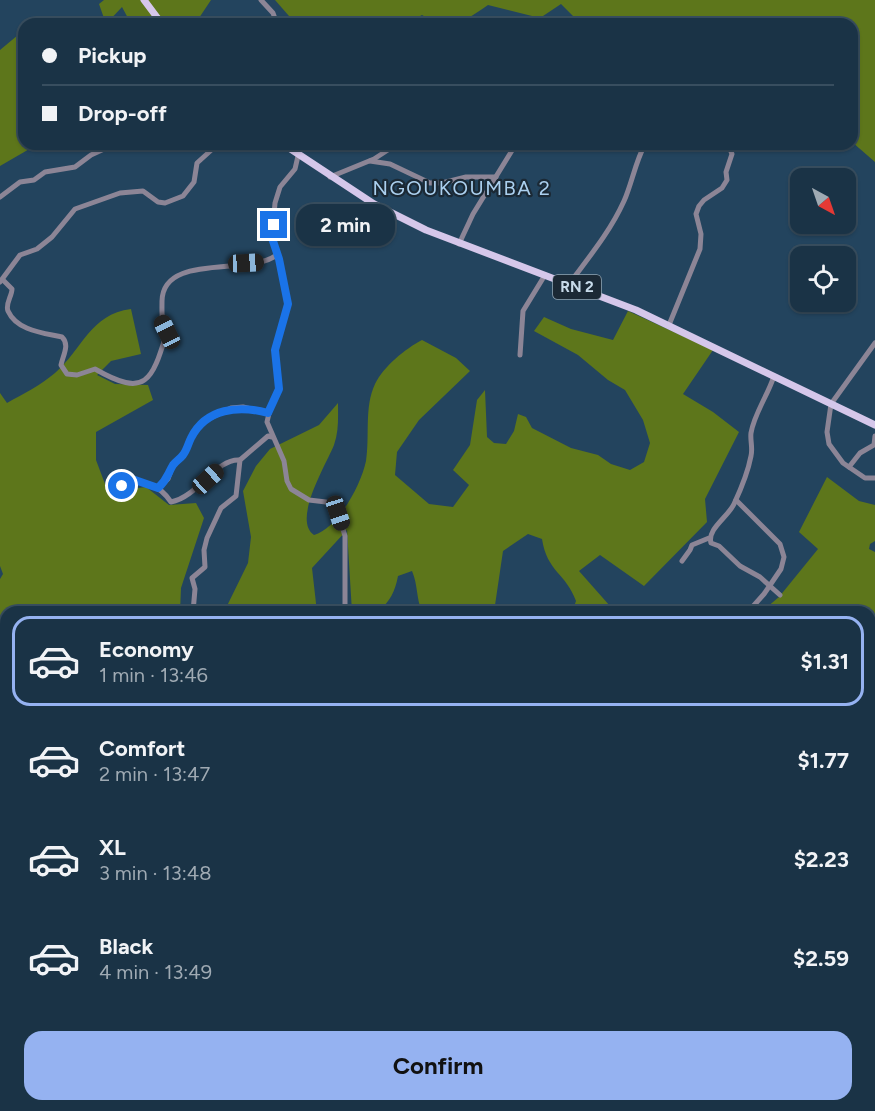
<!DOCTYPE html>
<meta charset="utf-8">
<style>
:root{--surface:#1a3346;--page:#273f51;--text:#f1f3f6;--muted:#9faab3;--line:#384e5f;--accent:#95b2f1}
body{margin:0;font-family:Figtree,sans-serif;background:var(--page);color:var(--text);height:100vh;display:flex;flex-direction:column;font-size:22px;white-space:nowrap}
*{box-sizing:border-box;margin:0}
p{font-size:20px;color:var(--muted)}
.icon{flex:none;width:33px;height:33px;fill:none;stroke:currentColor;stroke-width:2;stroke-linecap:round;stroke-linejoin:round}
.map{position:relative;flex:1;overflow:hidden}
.details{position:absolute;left:0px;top:606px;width:876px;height:506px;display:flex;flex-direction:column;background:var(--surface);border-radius:18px 18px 0 0;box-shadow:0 2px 4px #0004,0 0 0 2px var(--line)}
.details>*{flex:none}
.hud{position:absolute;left:18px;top:18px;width:840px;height:132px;border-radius:18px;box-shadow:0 2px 4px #0004,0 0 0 2px var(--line);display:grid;align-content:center;height:132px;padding:0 24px;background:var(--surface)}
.needle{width:39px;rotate:140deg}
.buttons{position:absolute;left:790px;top:168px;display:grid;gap:12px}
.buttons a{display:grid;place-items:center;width:66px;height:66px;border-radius:12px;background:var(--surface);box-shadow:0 2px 4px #0004,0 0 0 2px var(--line);font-size:30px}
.end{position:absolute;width:27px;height:27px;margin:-14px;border:8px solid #1a73e8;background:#fff;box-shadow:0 0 0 3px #fff}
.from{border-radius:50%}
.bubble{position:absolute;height:42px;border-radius:18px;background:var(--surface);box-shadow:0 2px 4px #0004,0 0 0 2px var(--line);font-size:20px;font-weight:700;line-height:42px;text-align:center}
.car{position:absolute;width:18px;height:36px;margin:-18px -9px;border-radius:8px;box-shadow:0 0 4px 2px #0007;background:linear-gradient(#222 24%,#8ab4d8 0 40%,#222 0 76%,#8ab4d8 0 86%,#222 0)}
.hud b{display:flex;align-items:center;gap:21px;height:57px;font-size:22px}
.hud b+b{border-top:2px solid var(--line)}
.hud i{width:15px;height:15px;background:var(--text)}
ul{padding:10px 0 0;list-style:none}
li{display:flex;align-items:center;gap:18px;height:90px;margin:0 12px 9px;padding:0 12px;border:3px solid transparent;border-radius:18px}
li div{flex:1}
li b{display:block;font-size:22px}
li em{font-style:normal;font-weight:700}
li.active{border-color:var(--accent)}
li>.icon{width:54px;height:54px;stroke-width:1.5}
.cta{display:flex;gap:12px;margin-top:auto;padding:12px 24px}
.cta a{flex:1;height:69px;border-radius:18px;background:var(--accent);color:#111;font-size:24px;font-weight:700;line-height:69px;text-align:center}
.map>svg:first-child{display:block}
.green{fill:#5d761b}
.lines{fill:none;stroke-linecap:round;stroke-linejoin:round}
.minor{stroke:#8c8596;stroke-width:5}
.major{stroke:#d5c7ea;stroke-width:7}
.route{stroke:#1a73e8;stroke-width:8}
.labels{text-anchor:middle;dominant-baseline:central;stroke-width:4.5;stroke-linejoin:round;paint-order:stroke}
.shield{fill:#1b2935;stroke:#93a5b3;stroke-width:1.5}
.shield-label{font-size:15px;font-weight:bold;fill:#c7dae9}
.quarter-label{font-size:20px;letter-spacing:1.5px;fill:#abd0ef;stroke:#1b2935}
</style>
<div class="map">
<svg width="875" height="1111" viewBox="0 0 875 1111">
<rect width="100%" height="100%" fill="#23445e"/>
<!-- green -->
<g class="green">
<polygon points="104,0 211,0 195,24 126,24 129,20 122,7 106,24 99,4"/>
<path d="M275 0H875V162L852 142V24H578V21L561 4 540 18 488 5C463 22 451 33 422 15L405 24H296Z"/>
<polygon points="24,30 24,144 38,144 0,166 0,50"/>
<path d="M131 309 141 354 111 361 97 375 115 384 148 385 153 400 96 432V460L108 492 146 487 169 505 196 503 204 518 181 588 180 612H6V1078L0 1080V579L3 574 0 566V393L7 403C23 394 41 385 55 373 82 350 90 314 131 309Z"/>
<path d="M628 311 713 350 683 394 713 412 739 432 705 499 707 522 644 586 600 555 579 571 610 606 609 612H572L576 601C566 573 547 572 542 539L528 534 503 551 494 612H422C416 598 418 585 412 571L398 576C395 592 390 601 378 612H352L347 530 312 568 317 612H270L271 609 263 605 254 612H224L248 563 251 537 243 491 256 466 270 449 319 425 338 403C338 417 339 431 334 445 326 465 292 520 314 535 338 528 361 485 366 461 370 436 364 407 375 384 384 366 405 349 422 340L456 358 470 371 419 420 397 452 395 475 429 504 453 507 469 485 453 470 470 445 477 400 485 390 487 437 494 443 506 444 514 431 518 414 526 417 532 428 571 448 598 455 611 464 630 470 644 462 650 443 643 420 625 390 608 380 578 355 534 331 544 317 571 329 613 340Z"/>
<polygon points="827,477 859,501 875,505 875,541 870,544 869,549 875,552 875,642 870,640 870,612 761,612 779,597 818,549 799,532"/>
<polygon points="870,892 875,897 875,1111 519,1111 525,1106 870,1106"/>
<polygon points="27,1106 445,1106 447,1111 24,1111"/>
</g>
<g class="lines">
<!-- minor -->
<g class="minor">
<polyline points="261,0 273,13 277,24"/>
<polyline points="461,23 463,24"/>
<polyline points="127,144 131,144"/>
<polyline points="298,156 295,169 280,187 275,203 272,238 279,259 288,304 275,350 279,389 270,409 267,422 284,461 287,481 291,489 309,500 326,502 338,513 345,536 345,612"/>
<polyline points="370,161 390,164 430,183 442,183 466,177 496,177"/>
<polyline points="330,177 374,159 397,144"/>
<polyline points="0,197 20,182 34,180 45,172 75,167 91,155 115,144"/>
<polyline points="459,244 473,214 516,144"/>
<path d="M3 280 12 289C12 296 5 304 8 311 17 331 44 333 62 337 70 345 63 355 61 365L67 374 77 375 95 369C147 399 152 380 167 332 161 320 162 314 162 301 163 252 251 277 278 254"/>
<polyline points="0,282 20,255 37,249 52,237 75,209 120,193 143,191 158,202 165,203 183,196 194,182 197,163 218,144"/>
<path d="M569 284C589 257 610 232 624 201 632 183 635 163 645 144"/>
<polyline points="669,325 700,249 701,234 696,214 699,206 704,200 722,188 727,180 726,172 732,154 728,144"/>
<polyline points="875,343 831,404 827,432 829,444 843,463 865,478 875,478"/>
<polyline points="520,355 523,311 545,275"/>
<path d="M774 376C768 395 754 414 751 433 750 440 753 448 751 456 748 472 741 489 734 504 728 517 707 529 711 543L719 546 740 566 760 577 780 595"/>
<polyline points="849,467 860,453 874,445 875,436"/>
<path d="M122 486C141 478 159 484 171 502 198 497 216 458 240 460"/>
<polyline points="158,488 168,479 173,465 183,455 191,437 202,422 231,408 243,407 268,413"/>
<polyline points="736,500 780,544 784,557 781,569 764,594 748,612"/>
<polyline points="682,561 690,550 692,545 709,538"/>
<polyline points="193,612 195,589 192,578 205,567 204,550 207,538 221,508 236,496 240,460 268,436 272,437"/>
<polyline points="239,1106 240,1111"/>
</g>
<!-- major -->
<g class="major">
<polyline points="144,0 162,24"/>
<polyline points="283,144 374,204 426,230 636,310 875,425"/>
</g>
</g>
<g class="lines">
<!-- route -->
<path class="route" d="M122 486 135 480 158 488C168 479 167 475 173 465 176 461 180 459 183 455 187 450 188 444 191 438 206 408 239 405 268 413L279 389 275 350 288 304 279 259 272 238 274 225"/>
</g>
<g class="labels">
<!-- shield labels -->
<rect class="shield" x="553" y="275" width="48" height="24" rx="4.5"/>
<g class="shield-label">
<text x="577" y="287">RN 2</text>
</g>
<!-- quarter labels -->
<g class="quarter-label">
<text x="462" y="188">NGOUKOUMBA 2</text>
</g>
</g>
</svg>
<div class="buttons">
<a><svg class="needle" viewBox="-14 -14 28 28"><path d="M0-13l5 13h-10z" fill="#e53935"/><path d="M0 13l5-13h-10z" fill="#9faab3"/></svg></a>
<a><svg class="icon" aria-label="locate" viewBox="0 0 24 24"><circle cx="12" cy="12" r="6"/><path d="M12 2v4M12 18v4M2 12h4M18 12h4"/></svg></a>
</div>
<i class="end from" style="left:122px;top:486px"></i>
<i class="end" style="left:274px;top:225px"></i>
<div class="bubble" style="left:296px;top:204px;width:99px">2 min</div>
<i class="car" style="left:246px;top:263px;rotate:87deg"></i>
<i class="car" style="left:167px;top:332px;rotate:334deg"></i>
<i class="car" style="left:208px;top:479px;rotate:48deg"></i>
<i class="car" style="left:338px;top:513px;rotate:162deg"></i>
<div class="hud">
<b><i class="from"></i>Pickup</b>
<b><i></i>Drop-off</b>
</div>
<section class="details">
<ul>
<li class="active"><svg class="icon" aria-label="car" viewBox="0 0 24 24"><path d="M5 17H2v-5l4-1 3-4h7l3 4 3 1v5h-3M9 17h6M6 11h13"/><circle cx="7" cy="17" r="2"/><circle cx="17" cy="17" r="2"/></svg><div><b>Economy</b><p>1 min · 13:46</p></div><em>$1.31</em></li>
<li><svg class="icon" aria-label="car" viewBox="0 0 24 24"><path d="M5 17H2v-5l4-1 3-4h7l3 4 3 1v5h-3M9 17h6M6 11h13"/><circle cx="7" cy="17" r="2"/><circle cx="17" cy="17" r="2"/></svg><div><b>Comfort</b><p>2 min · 13:47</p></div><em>$1.77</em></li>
<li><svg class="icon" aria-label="car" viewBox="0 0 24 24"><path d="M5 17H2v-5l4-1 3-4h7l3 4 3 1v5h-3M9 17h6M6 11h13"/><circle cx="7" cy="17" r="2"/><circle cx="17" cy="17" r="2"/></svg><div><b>XL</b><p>3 min · 13:48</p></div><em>$2.23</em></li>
<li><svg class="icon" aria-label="car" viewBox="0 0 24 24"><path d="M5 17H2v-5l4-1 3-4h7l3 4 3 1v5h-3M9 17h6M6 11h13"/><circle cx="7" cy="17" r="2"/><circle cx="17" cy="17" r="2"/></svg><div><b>Black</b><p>4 min · 13:49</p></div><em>$2.59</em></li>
</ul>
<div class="cta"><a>Confirm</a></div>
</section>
</div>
